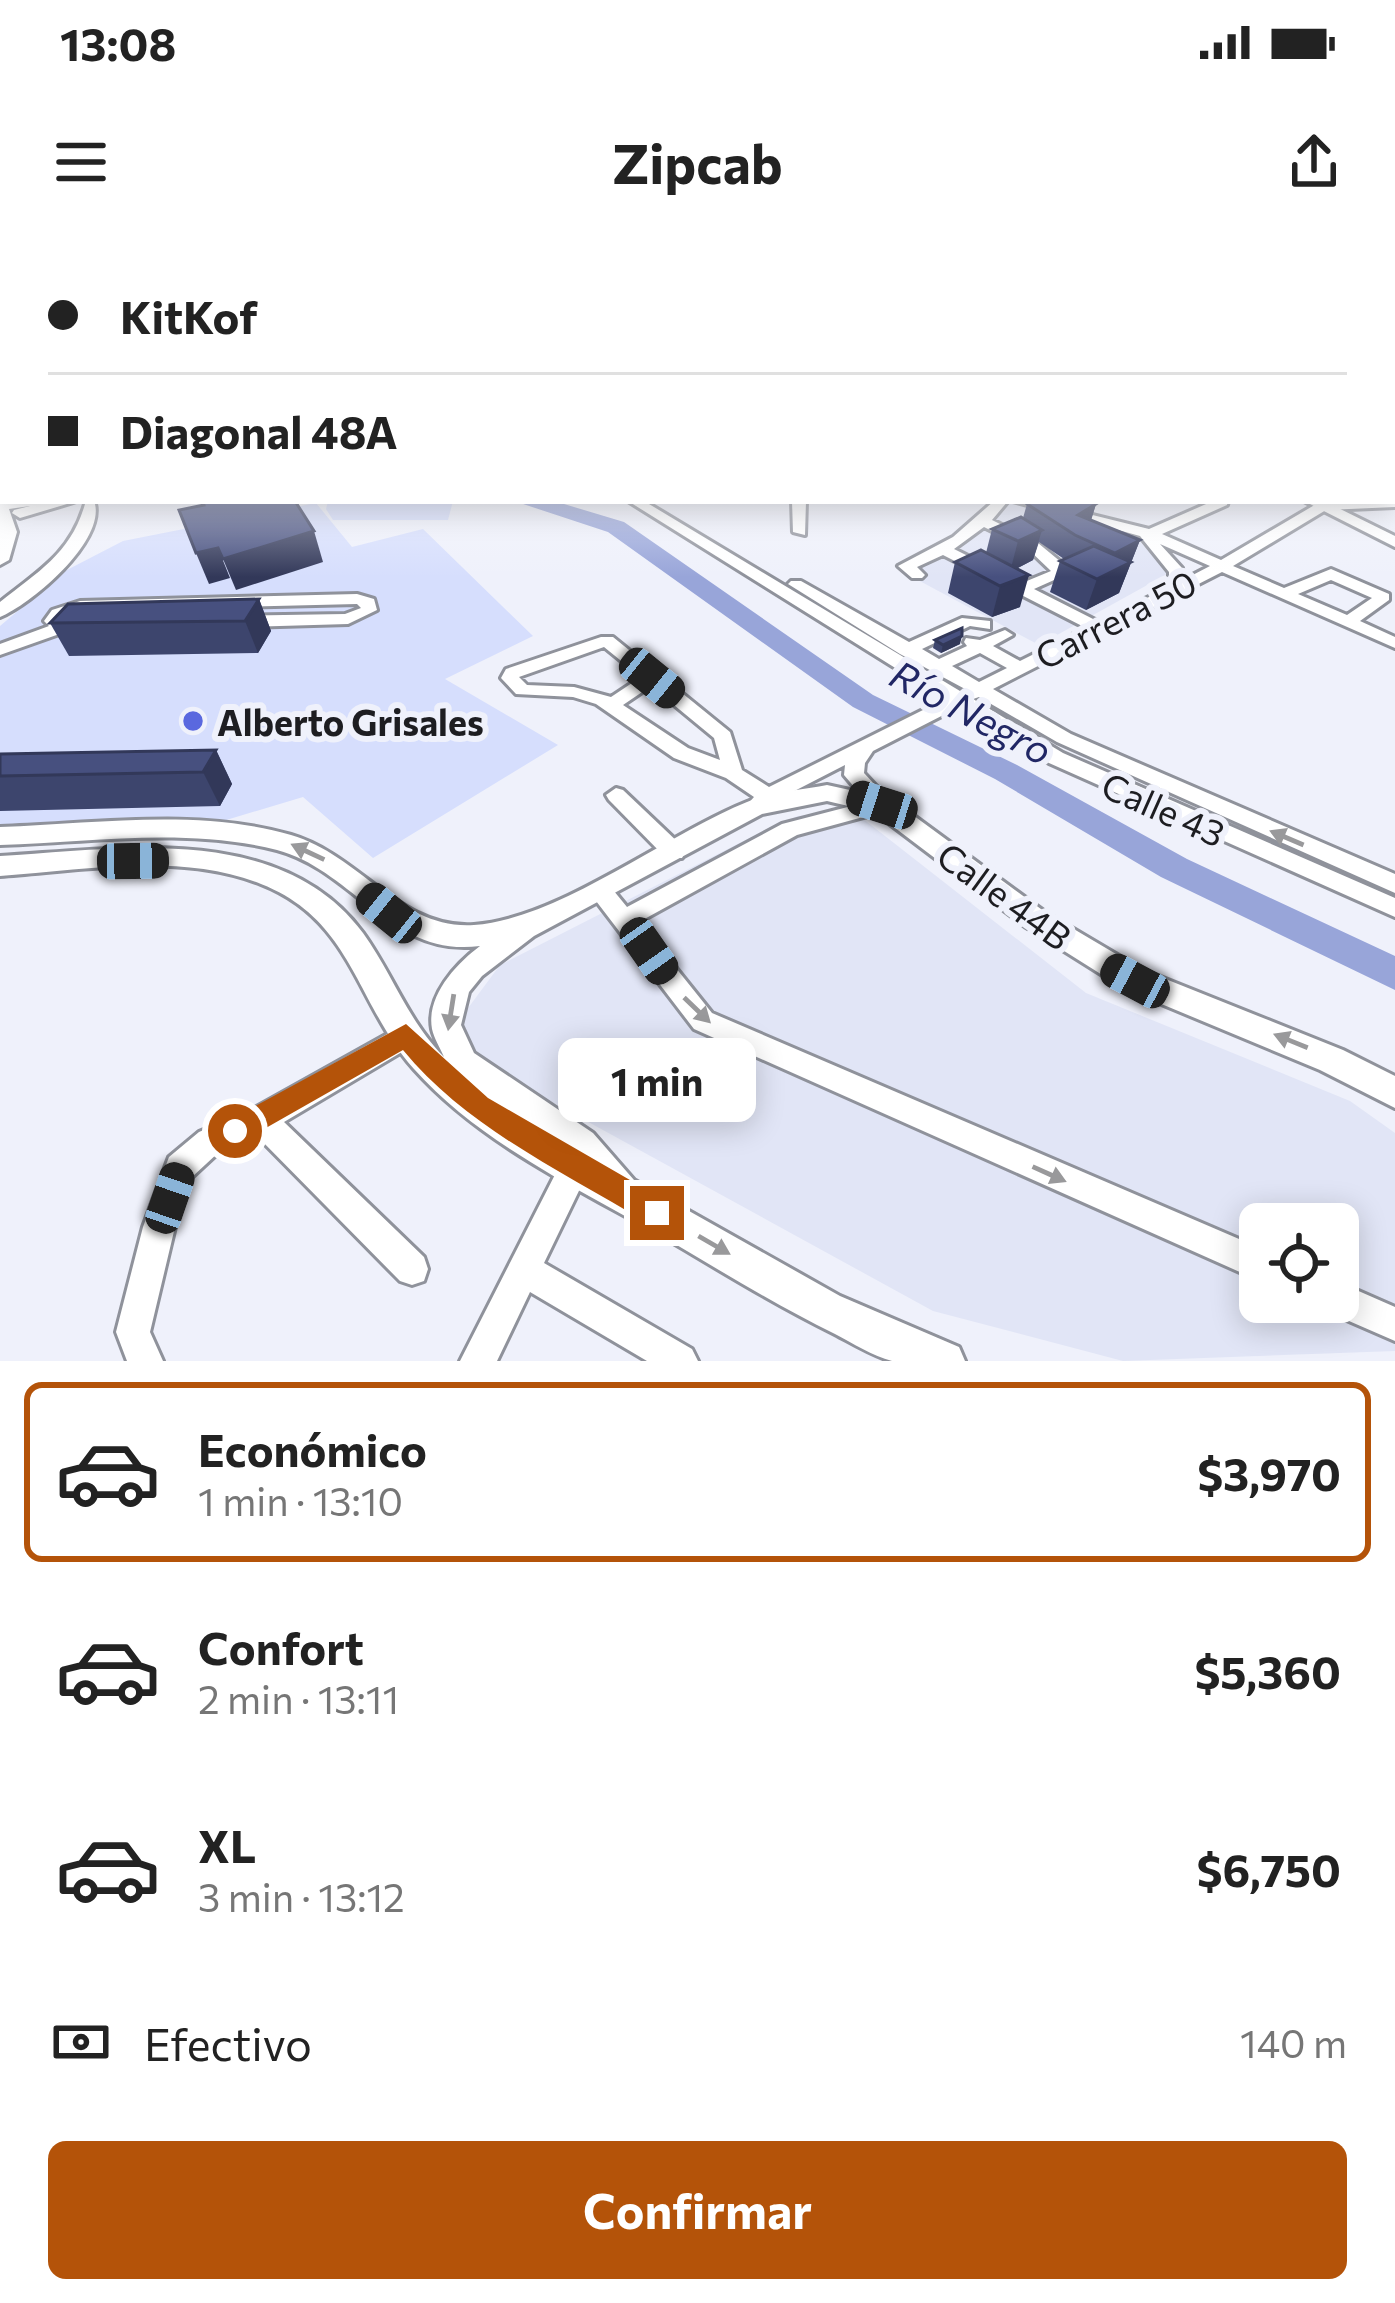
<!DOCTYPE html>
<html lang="es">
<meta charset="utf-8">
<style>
:root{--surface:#fff;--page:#f2f2f2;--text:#222;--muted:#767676;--line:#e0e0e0;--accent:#b45309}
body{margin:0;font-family:Commissioner,sans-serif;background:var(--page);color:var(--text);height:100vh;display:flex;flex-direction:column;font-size:45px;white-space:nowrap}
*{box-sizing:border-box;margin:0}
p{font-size:39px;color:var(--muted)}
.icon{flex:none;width:66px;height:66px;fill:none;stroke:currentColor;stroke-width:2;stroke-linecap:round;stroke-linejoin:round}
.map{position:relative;height:1121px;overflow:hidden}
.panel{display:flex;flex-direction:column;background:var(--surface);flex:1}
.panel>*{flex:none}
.banner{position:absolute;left:0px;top:0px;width:1395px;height:264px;box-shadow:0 6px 30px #0003;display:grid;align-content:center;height:264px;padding:0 48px;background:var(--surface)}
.tools{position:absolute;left:1239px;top:963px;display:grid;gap:24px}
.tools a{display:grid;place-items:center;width:120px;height:120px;border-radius:18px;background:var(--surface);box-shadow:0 6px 30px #0003;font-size:60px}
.end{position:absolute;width:54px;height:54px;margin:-27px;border:15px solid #b45309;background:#fff;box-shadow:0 0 0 6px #fff}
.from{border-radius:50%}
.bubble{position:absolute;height:84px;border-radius:18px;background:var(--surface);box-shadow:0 6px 30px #0003;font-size:39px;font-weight:700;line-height:84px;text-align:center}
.car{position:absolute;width:36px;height:72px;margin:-36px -18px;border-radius:15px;box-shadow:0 0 9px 3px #0007;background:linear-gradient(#222 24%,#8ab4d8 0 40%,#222 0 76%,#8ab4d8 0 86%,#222 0)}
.banner b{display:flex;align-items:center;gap:42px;height:114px;font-size:45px}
.banner b+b{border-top:3px solid var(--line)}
.banner i{width:30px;height:30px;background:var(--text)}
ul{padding:21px 0 0;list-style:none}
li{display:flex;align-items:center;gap:36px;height:180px;margin:0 24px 18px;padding:0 24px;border:6px solid transparent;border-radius:18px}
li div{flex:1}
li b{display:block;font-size:45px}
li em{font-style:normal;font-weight:700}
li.on{border-color:var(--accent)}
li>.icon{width:108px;height:108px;stroke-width:1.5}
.pay{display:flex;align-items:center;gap:30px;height:132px;padding:0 48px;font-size:45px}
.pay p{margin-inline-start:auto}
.primary-button{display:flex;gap:24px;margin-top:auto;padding:24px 48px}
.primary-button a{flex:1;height:138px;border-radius:18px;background:var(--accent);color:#fff;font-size:48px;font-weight:700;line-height:138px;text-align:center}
.status{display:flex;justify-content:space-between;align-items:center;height:84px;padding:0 60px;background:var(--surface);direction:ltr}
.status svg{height:33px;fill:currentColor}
header{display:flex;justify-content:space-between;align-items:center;height:156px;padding:0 48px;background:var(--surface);font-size:54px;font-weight:700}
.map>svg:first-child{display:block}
.built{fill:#e1e5f6;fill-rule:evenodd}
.green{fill:#d6defd}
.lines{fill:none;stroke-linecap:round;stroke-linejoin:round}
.river{fill:#98a5d9;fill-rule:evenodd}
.minor-casing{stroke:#8f929b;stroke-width:6}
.major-casing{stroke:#8f929b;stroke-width:6}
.minor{fill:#fff;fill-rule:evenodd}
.major{fill:#fff;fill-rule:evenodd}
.wall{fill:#3d456d}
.shaded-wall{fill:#323859}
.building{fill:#47507f;stroke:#323859;stroke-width:3}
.oneway{fill:#99999b}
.route{fill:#b45309}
.poi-dot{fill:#5a68df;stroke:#eff1fb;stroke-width:4.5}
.labels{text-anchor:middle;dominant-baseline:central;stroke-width:12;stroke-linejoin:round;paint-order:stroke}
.street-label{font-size:36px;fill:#1d1d21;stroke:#eff1fb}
.poi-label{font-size:36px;font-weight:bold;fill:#1d1d21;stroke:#eff1fb;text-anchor:start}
.water-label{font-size:39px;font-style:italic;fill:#212765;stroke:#eff1fb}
</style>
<div class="status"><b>13:08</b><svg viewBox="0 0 49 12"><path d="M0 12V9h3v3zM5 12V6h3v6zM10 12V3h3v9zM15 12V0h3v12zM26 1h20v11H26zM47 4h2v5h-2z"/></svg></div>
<header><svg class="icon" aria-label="menu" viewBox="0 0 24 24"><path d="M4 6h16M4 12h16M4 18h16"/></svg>Zipcab<svg class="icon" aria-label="share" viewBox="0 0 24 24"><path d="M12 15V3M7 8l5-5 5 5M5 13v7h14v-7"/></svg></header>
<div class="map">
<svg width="1395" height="1121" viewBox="0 0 1395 1121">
<rect width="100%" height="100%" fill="#eff1fb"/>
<!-- built -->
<g class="built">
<polygon points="1005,262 1134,295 1169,333 1039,405 903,332 989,280"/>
<path d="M835 572 862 578 1086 753 1350 861 1395 893V1111L1123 1121 933 1071 486 826 457 783 500 725 771 587 798 576ZM1260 984H1338V1062H1260Z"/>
</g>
<!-- green -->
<g class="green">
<polygon points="328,261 453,261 448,280 333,280 326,269"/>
<polygon points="316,263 352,307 423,289 533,396 445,439 558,505 373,618 303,557 223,581 0,585 0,386 65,331 123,301"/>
</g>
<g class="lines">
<!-- river -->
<polygon class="river" points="514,261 554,261 624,282 873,455 1017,525 1187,619 1395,716 1395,750 1161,637 995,539 853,467 608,292"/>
<defs>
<g id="minor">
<rect x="1392" y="180" width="3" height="6"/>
<polygon points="3,212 3,220 0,221 0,213"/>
<path d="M1392 259H1395V267L1326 270 1233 326 1284 348 1331 329 1389 354V360L1360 381 1395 397V408L1222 332 993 449 1071 494 1395 634V653L1057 502 979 457 973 459 1063 513 1395 658V677L1049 523 959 467 873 511 865 523 864 533 889 560 893 565 889 570 797 595 639 682 712 773 1260 1008V1041L694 789 593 657 589 651 593 645H609L627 667 782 584 867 562 844 535 845 525 775 561 763 572H749L745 567 754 557 726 538 674 518 596 464 573 457 516 454 501 438 506 429 601 397H613L730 492 742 530 769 547 945 459 628 261H644L960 451 965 449 900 414 788 344 791 341H801L909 402 962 378 990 381V389L970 386 922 409 939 419 967 406 964 402 966 398 980 400 1005 390 1013 395 993 406 1020 421 1086 388 943 315 917 327 925 335 922 338H912L898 326 953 297 994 261H1008L992 280 1038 303 1067 327 1063 336 1034 349 1099 382 1169 347V332L1140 296 1013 261H1036L1149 289 1213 261H1228L1227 265 1162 294 1221 320 1318 263ZM984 287 1028 309 1051 331 1022 343 954 309ZM1160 304 1210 326 1185 339 1182 328ZM1331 340 1372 358 1347 375 1298 354ZM604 407 641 437 611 457 574 447 527 445 519 437ZM980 413 1007 428 979 442 952 426ZM651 446 714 498 720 520 688 508 623 465Z"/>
<polygon points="792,261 806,261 805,295 793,292"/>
<path d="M357 354 374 359 377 370 348 384 65 392 0 415V404L49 386 44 381 52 370 80 361ZM357 364 361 368 345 374 62 379 81 371Z"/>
<polygon points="616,548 623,550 682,606 685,612 682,618 666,618 609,560 606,555"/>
<polygon points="407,783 417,787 420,795 417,803 284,882 424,1017 428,1029 424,1041 412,1045 400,1041 257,896 219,912 192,937 175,987 150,1092 163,1121 127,1121 116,1092 143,987 169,917 199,892 251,870"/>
<polygon points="575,913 586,917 590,928 544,1023 692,1109 698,1121 647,1121 530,1052 497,1121 460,1121 564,917"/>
<polygon points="1338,1042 1395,1067 1395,1101 1326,1071 1322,1062 1338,1062"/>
</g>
<g id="major">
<rect x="0" y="221" width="3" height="9"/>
<polygon points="0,260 40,261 38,264 77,261 20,278 12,273 14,270 30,266 9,269 17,292 9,320 0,325"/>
<polygon points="1304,261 1324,261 1395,296 1395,307"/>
<path d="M85 264H95C104 302 33 363 0 377V362C39 331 71 313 85 264Z"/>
<path d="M827 545 891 559 1045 672 1143 730 1343 810 1395 836V868L1320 830 1123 748 1026 687 874 572 827 561 762 574 534 696 482 736 469 752 461 785 474 813 593 893 634 940 840 1056 959 1107 965 1121C943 1121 914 1121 892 1121 873 1116 852 1103 835 1094 786 1070 739 1042 692 1014 599 958 487 911 414 829 356 764 353 680 261 644 182 612 83 630 0 636V616C120 609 281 582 363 693 392 733 408 781 444 817 440 808 434 798 432 789 426 756 456 724 480 706 392 718 353 630 277 610 188 587 90 602 0 605V587C95 584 198 568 291 595 362 616 400 690 474 685 559 679 665 595 747 562 771 552 801 550 827 545Z"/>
</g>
</defs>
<!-- minor casing -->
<use href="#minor" class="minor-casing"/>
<!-- major casing -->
<use href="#major" class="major-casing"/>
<!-- minor -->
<use href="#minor" class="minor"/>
<!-- major -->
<use href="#major" class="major"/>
</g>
<!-- wall -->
<g class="wall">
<polygon points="1027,264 1096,264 1091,280 1140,300 1119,353 1086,370 1050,352 1060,321 1064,319 1039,302 1033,320 1016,329 1020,367 992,377 948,353 955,322 986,313 992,289 1023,278"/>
<polygon points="259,359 271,391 258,413 69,416 50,383"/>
<polygon points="935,400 960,404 941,413 933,408"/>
<polygon points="216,510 232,544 220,566 0,571 0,514"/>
</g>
<!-- shaded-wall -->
<g class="shaded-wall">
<polygon points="1096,264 1088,290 1078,275"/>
<polygon points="1042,290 1033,320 1010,332 1018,301"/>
<polygon points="314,291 323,322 236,350 223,319"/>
<polygon points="1140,300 1119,353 1086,370 1097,339 1108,333 1115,313"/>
<polygon points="218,308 230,338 209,344 196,313"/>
<polygon points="1029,335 1020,367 992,377 1000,346"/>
<polygon points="259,359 271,391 258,413 245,381"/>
<polygon points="962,396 960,404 941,413 943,405"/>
<polygon points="216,510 232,544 220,566 203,532"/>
</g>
<!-- building -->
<g class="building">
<polygon points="203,261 295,261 314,291 223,319 218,308 196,313 179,270 204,265"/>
<polygon points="1031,261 1087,261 1096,264 1078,275 1140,300 1115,313 1075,295 1027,264"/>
<polygon points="1021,277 1042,290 1018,301 992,289"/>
<polygon points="1094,306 1131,322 1097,339 1060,321"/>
<polygon points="981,310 1029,335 1000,346 955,322"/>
<polygon points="259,359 245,381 50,383 68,364"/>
<polygon points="962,388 962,396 943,405 935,400"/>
<polygon points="216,510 203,532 0,536 0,514"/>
</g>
<!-- one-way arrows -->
<defs><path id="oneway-solid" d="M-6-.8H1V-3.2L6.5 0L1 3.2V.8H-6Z" transform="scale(3)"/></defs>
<g class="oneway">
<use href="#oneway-solid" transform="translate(1287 598) rotate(-157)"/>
<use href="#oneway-solid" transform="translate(308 612) rotate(-155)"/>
<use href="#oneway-solid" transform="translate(697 770) rotate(44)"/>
<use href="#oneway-solid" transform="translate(451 772) rotate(99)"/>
<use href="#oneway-solid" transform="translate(1291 801) rotate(-158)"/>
<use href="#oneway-solid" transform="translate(1049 934) rotate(24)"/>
<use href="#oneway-solid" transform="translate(714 1005) rotate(30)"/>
</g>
<!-- sky -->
<linearGradient id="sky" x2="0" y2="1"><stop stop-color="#88aee2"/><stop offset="0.53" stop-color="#f8f9fd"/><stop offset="1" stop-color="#f8f9fd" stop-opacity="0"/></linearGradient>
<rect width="1395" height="337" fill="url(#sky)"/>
<!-- route -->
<path class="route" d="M406 784 488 858 668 962 672 973 668 983 657 987 647 983C562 931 467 888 403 810L245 900 235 904 226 900 222 891 226 882Z"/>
<!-- markers -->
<circle class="poi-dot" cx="193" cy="481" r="12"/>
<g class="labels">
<!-- street labels -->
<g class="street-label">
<text transform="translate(1115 378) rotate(-27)">Carrera 50</text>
<text transform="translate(1164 568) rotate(24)">Calle 43</text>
<text transform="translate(1005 655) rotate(36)">Calle 44B</text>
</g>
<!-- poi labels -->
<g class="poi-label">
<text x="217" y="481">Alberto Grisales</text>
</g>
<!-- water labels -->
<g class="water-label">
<text transform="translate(972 471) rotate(28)">Río Negro</text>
</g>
</g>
</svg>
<div class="tools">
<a><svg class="icon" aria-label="locate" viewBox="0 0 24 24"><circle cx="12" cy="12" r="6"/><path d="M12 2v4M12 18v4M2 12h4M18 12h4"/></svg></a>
</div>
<i class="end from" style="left:235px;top:891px"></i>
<i class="end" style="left:657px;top:973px"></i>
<div class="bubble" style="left:558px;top:798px;width:198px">1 min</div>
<i class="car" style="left:652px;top:438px;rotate:129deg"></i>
<i class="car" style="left:882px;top:565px;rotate:288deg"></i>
<i class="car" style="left:133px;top:621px;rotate:89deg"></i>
<i class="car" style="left:389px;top:673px;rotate:309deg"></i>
<i class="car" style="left:649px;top:711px;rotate:145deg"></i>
<i class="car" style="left:1135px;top:741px;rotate:298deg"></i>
<i class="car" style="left:170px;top:958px;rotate:19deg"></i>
<div class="banner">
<b><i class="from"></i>KitKof</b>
<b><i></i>Diagonal 48A</b>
</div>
</div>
<section class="panel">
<ul>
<li class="on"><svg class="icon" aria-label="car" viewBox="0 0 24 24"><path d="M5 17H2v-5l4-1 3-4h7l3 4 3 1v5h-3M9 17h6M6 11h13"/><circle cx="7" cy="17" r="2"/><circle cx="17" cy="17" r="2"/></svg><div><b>Económico</b><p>1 min · 13:10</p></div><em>$3,970</em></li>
<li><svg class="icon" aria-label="car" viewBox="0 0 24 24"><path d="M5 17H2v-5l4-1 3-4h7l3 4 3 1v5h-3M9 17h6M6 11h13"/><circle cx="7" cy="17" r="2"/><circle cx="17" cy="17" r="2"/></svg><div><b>Confort</b><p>2 min · 13:11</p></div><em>$5,360</em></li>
<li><svg class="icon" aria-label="car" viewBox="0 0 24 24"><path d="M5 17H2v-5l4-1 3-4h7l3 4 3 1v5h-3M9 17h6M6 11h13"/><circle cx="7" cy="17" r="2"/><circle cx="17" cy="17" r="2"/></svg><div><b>XL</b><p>3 min · 13:12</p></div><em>$6,750</em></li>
</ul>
<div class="pay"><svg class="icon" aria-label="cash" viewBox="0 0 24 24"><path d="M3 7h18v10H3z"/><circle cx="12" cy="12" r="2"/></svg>Efectivo<p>140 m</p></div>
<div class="primary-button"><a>Confirmar</a></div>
</section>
